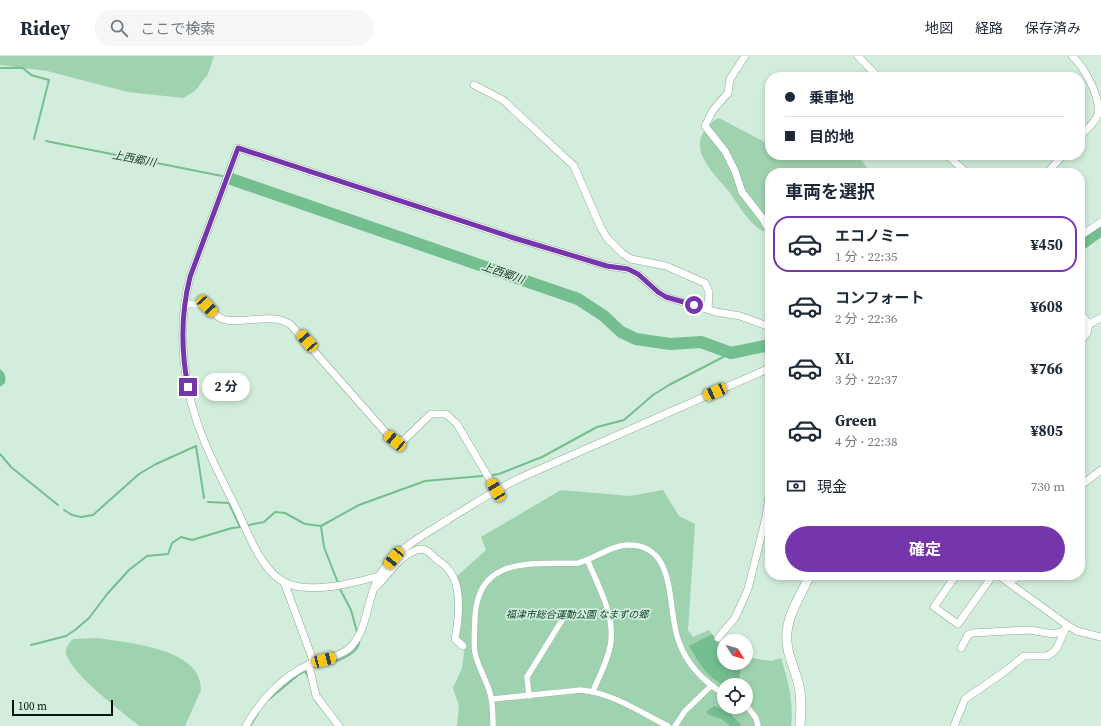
<!DOCTYPE html>
<html lang="ja">
<meta charset="utf-8">
<style>
:root{--surface:#fff;--page:#f6f6f7;--text:#1f2937;--muted:#747a83;--line:#e0e1e3;--accent:#7636ab}
body{margin:0;font-family:"Source Serif 4","Noto Sans JP",serif;background:var(--page);color:var(--text);height:100vh;display:flex;flex-direction:column;font-size:15px;white-space:nowrap}
*{box-sizing:border-box;margin:0}
p{font-size:13px;color:var(--muted)}
.icon{flex:none;width:22px;height:22px;fill:none;stroke:currentColor;stroke-width:2;stroke-linecap:round;stroke-linejoin:round}
.map{position:relative;flex:1;overflow:hidden}
.drawer{position:absolute;left:765px;top:112px;width:320px;height:412px;display:flex;flex-direction:column;background:var(--surface);border-radius:16px;box-shadow:0 2px 6px #0003}
.drawer>*{flex:none}
.guide{position:absolute;left:765px;top:16px;width:320px;height:88px;border-radius:16px;box-shadow:0 2px 6px #0003;display:grid;align-content:center;height:88px;padding:0 20px;background:var(--surface)}
.needle{width:26px;rotate:127deg}
.controls{position:absolute;left:717px;top:578px;display:grid;gap:8px}
.controls a{display:grid;place-items:center;width:36px;height:36px;border-radius:50%;background:var(--surface);box-shadow:0 2px 6px #0003;font-size:20px}
.scale{position:absolute;left:12px;bottom:10px;width:101px;box-sizing:border-box;padding-left:4px;border:2px solid #09130d;border-top:0;font-size:11px;line-height:14px;white-space:nowrap;color:#09130d;-webkit-text-stroke:3px #d2eddb;paint-order:stroke}
.end{position:absolute;width:18px;height:18px;margin:-9px;border:5px solid #7636ab;background:#fff;box-shadow:0 0 0 2px #fff}
.from{border-radius:50%}
.bubble{position:absolute;height:28px;border-radius:14px;background:var(--surface);box-shadow:0 2px 6px #0003;font-size:13px;font-weight:700;line-height:28px;text-align:center}
.car{position:absolute;width:12px;height:24px;margin:-12px -6px;border-radius:5px;box-shadow:0 0 3px 1px #0007;background:linear-gradient(#f5c518 24%,#345 0 40%,#f5c518 0 76%,#345 0 86%,#f5c518 0)}
.guide b{display:flex;align-items:center;gap:14px;height:38px;font-size:15px}
.guide b+b{border-top:1px solid var(--line)}
.guide i{width:10px;height:10px;background:var(--text)}
ul{padding:0;list-style:none}
li{display:flex;align-items:center;gap:12px;height:56px;margin:0 8px 6px;padding:0 12px;border:2px solid transparent;border-radius:16px}
li div{flex:1}
li b{display:block;font-size:15px}
li em{font-style:normal;font-weight:700}
li.current{border-color:var(--accent)}
li>.icon{width:36px;height:36px;stroke-width:1.5}
h2{padding:0 20px;font-size:18px;line-height:48px}
.pay{display:flex;align-items:center;gap:10px;height:44px;padding:0 20px;font-size:15px}
.pay p{margin-inline-start:auto}
.button{display:flex;gap:8px;margin-top:auto;padding:8px 20px}
.button a{flex:1;height:46px;border-radius:24px;background:var(--accent);color:#fff;font-size:16px;font-weight:700;line-height:46px;text-align:center}
header{display:flex;align-items:center;gap:24px;box-sizing:border-box;height:56px;padding:0 20px;background:var(--surface);border-bottom:1px solid var(--line)}
header strong{font-size:19px}
nav{display:flex;gap:22px;margin-inline-start:auto;font-size:14px}
.search{width:280px;height:36px;background:var(--page);display:flex;align-items:center;gap:10px;box-sizing:border-box;padding:0 14px;border-radius:22px;color:var(--muted);font-size:15px}
.map>svg:first-child{display:block}
.green{fill:#9fd3b0;fill-rule:evenodd}
.water{fill:#74be90}
.lines{fill:none;stroke-linecap:round;stroke-linejoin:round}
.stream{stroke:#74be90;stroke-width:2}
.river{stroke:#74be90;stroke-width:12}
.pedestrian-casing{stroke:#8fa997;stroke-width:6}
.minor-casing{stroke:#8fa997;stroke-width:8}
.tertiary-casing{stroke:#8fa997;stroke-width:10}
.pedestrian{stroke:#fff;stroke-width:5.5}
.minor{stroke:#fff;stroke-width:7}
.tertiary{stroke:#fff;stroke-width:9}
.route{stroke:#7636ab;stroke-width:5}
.labels{text-anchor:middle;dominant-baseline:central;stroke-width:3.5;stroke-linejoin:round;paint-order:stroke}
.park-label{font-size:10px;font-style:italic;fill:#0b4628;stroke:#d2eddb}
.water-label{font-size:11px;font-style:italic;fill:#163724;stroke:#d2eddb}
</style>
<header>
<strong>Ridey</strong>
<div class="search"><svg class="icon" aria-label="search" viewBox="0 0 24 24"><circle cx="10" cy="10" r="6"/><path d="M15 15l6 6"/></svg>ここで検索</div>
<nav><a>地図</a><a>経路</a><a>保存済み</a></nav>
</header>
<div class="map">
<svg width="1101" height="670" viewBox="0 0 1101 670">
<rect width="100%" height="100%" fill="#d2eddb"/>
<!-- green -->
<g class="green">
<polygon points="0,0 214,0 208,18 195,35 183,42 128,36 47,15 0,9"/>
<path d="M719 62 770 89V99H853L862 105 871 117H770V174L762 175C747 165 740 151 730 137 717 120 688 96 705 74 709 69 713 64 719 62Z"/>
<path d="M561 434 630 440 663 434 679 460 695 468 688 574 693 581 709 574 720 589 724 592V607H746V601L771 605 781 602C788 625 794 646 791 670H457L459 650 453 632 462 612 465 589 458 583 462 558 456 521 486 494 481 481ZM724 629H746V651H724Z"/>
<path d="M98 582C128 587 202 592 201 634L185 670H139C120 654 75 621 67 600 64 593 68 588 73 583Z"/>
</g>
<!-- water -->
<g class="water">
<path d="M0 313C5 317 6 320 5 327L0 331Z"/>
<path d="M712 578 724 592V607H742L738 629C735 629 729 630 726 629 709 625 697 604 689 590Z"/>
<polygon points="714,650 729,656 742,670 730,670 723,664 707,658 707,655"/>
</g>
<g class="lines">
<!-- stream -->
<g class="stream">
<polyline points="0,12 23,12 31,19 49,24 34,83"/>
<polyline points="46,85 222,120"/>
<polyline points="0,398 11,411 58,449"/>
<polyline points="492,419 499,418 542,401 597,371 624,364 653,339 669,329 731,297"/>
<polyline points="64,454 72,459 81,461 93,459 139,418 156,408 196,390 204,442"/>
<polyline points="249,469 264,466 275,456 285,457 305,468 321,470 359,449 425,425 482,420"/>
<polyline points="321,470 324,491 338,527"/>
<polyline points="340,533 351,554 357,576"/>
<polyline points="31,589 66,580 75,574 89,562 108,537 129,514 147,500 168,498 172,487 181,481 192,484 232,472 240,471 229,447 208,446"/>
<path d="M315 611C327 608 359 601 359 585"/>
<polyline points="268,644 297,620 305,615 309,622"/>
<polyline points="315,644 327,659"/>
<polyline points="250,670 258,657"/>
</g>
<!-- river -->
<g class="river">
<polyline points="231,123 578,243 604,260 621,276 636,283 670,288 701,286 731,297 770,289"/>
<polyline points="1080,189 1101,174"/>
</g>
<defs>
<g id="pedestrian">
<path d="M588 505C598 530 614 557 611 585 609 602 600 619 593 635"/>
<polyline points="529,640 527,621 567,556"/>
<path d="M492 643 581 634C612 637 640 656 668 670"/>
<polyline points="746,649 756,662 758,670"/>
<path d="M493 670C493 659 493 648 490 637 486 623 478 611 475 597 473 585 475 572 475 560 479 499 532 509 578 507 595 503 609 490 627 489 679 487 666 554 679 586 687 609 703 625 724 638"/>
<polyline points="675,670 685,655 711,630"/>
</g>
<g id="minor">
<polyline points="745,0 730,23 728,37 713,54 705,70 725,95 735,115 742,136 763,163 770,176"/>
<polyline points="858,0 878,21"/>
<path d="M1072 0C1084 10 1101 42 1098 58 1096 66 1085 75 1080 80"/>
<polyline points="474,29 503,44 574,110 600,170 607,182 623,198 631,203 666,210 705,227 709,236 708,253"/>
<polyline points="947,99 967,117"/>
<polyline points="1047,117 1063,99"/>
<polyline points="1080,180 1101,166"/>
<path d="M185 248C191 248 201 247 206 250 214 255 217 263 226 264 248 267 270 257 290 268L388 379 395 385 404 384 431 358H446L457 368 496 434"/>
<polyline points="1080,257 1089,268"/>
<polyline points="1089,268 1101,262"/>
<polyline points="1080,286 1087,277 1089,268"/>
<polyline points="1080,430 1101,414"/>
<polyline points="956,519 934,551 958,568 993,519"/>
<polyline points="998,519 1067,569 1077,575 1101,581"/>
<path d="M379 520C354 527 309 539 284 526 263 516 247 476 238 456 227 433 215 411 205 387 183 336 176 275 190 221L238 92 514 182 607 210 628 213 638 218 658 236 666 241 716 256 740 260 770 271"/>
<polyline points="284,526 314,607"/>
<polyline points="1008,526 1022,519"/>
<path d="M376 531C389 518 399 500 417 494 425 491 430 497 435 502 439 505 444 508 447 512 463 528 459 563 455 583L463 590"/>
<polyline points="718,582 735,562 748,533 766,461 770,434"/>
<polyline points="961,592 968,579 972,577 1029,574 1054,578 1063,575"/>
<polyline points="309,609 316,640 339,670"/>
<path d="M246 670C260 644 283 620 310 608 322 603 336 602 347 594 368 578 366 544 379 520 394 494 424 479 449 463 472 449 495 434 520 422L770 312"/>
<polyline points="954,670 965,643 1004,616 1024,600 1047,600 1052,597 1057,592 1067,569"/>
</g>
<path id="tertiary" d="M800 670C801 657 802 643 799 630 795 612 785 596 787 576 789 556 802 537 810 519"/>
</defs>
<!-- pedestrian casing -->
<use href="#pedestrian" class="pedestrian-casing"/>
<!-- minor casing -->
<use href="#minor" class="minor-casing"/>
<!-- tertiary casing -->
<use href="#tertiary" class="tertiary-casing"/>
<!-- pedestrian -->
<use href="#pedestrian" class="pedestrian"/>
<!-- minor -->
<use href="#minor" class="minor"/>
<!-- tertiary -->
<use href="#tertiary" class="tertiary"/>
</g>
<g class="lines">
<!-- route -->
<path class="route" d="M188 331C181 295 181 257 190 221L238 92 514 182 607 210 628 213 638 218 658 236 666 241 694 249"/>
</g>
<g class="labels">
<!-- park labels -->
<g class="park-label">
<text x="577" y="558">福津市総合運動公園 なまずの郷</text>
</g>
<!-- water labels -->
<g class="water-label">
<text transform="translate(134 103) rotate(11)">上西郷川</text>
<text transform="translate(503 217) rotate(19)">上西郷川</text>
</g>
</g>
</svg>
<div class="controls">
<a><svg class="needle" viewBox="-14 -14 28 28"><path d="M0-13l5 13h-10z" fill="#e53935"/><path d="M0 13l5-13h-10z" fill="#747a83"/></svg></a>
<a><svg class="icon" aria-label="locate" viewBox="0 0 24 24"><circle cx="12" cy="12" r="6"/><path d="M12 2v4M12 18v4M2 12h4M18 12h4"/></svg></a>
</div>
<div class="scale">100 m</div>
<i class="end from" style="left:694px;top:249px"></i>
<i class="end" style="left:188px;top:331px"></i>
<div class="bubble" style="left:202px;top:317px;width:48px">2 分</div>
<i class="car" style="left:207px;top:250px;rotate:137deg"></i>
<i class="car" style="left:307px;top:285px;rotate:319deg"></i>
<i class="car" style="left:715px;top:336px;rotate:246deg"></i>
<i class="car" style="left:395px;top:385px;rotate:310deg"></i>
<i class="car" style="left:496px;top:434px;rotate:329deg"></i>
<i class="car" style="left:394px;top:502px;rotate:219deg"></i>
<i class="car" style="left:324px;top:604px;rotate:75deg"></i>
<div class="guide">
<b><i class="from"></i>乗車地</b>
<b><i></i>目的地</b>
</div>
<section class="drawer">
<h2>車両を選択</h2>
<ul>
<li class="current"><svg class="icon" aria-label="car" viewBox="0 0 24 24"><path d="M5 17H2v-5l4-1 3-4h7l3 4 3 1v5h-3M9 17h6M6 11h13"/><circle cx="7" cy="17" r="2"/><circle cx="17" cy="17" r="2"/></svg><div><b>エコノミー</b><p>1 分 · 22:35</p></div><em>¥450</em></li>
<li><svg class="icon" aria-label="car" viewBox="0 0 24 24"><path d="M5 17H2v-5l4-1 3-4h7l3 4 3 1v5h-3M9 17h6M6 11h13"/><circle cx="7" cy="17" r="2"/><circle cx="17" cy="17" r="2"/></svg><div><b>コンフォート</b><p>2 分 · 22:36</p></div><em>¥608</em></li>
<li><svg class="icon" aria-label="car" viewBox="0 0 24 24"><path d="M5 17H2v-5l4-1 3-4h7l3 4 3 1v5h-3M9 17h6M6 11h13"/><circle cx="7" cy="17" r="2"/><circle cx="17" cy="17" r="2"/></svg><div><b>XL</b><p>3 分 · 22:37</p></div><em>¥766</em></li>
<li><svg class="icon" aria-label="car" viewBox="0 0 24 24"><path d="M5 17H2v-5l4-1 3-4h7l3 4 3 1v5h-3M9 17h6M6 11h13"/><circle cx="7" cy="17" r="2"/><circle cx="17" cy="17" r="2"/></svg><div><b>Green</b><p>4 分 · 22:38</p></div><em>¥805</em></li>
</ul>
<div class="pay"><svg class="icon" aria-label="cash" viewBox="0 0 24 24"><path d="M3 7h18v10H3z"/><circle cx="12" cy="12" r="2"/></svg>現金<p>730 m</p></div>
<div class="button"><a>確定</a></div>
</section>
</div>
